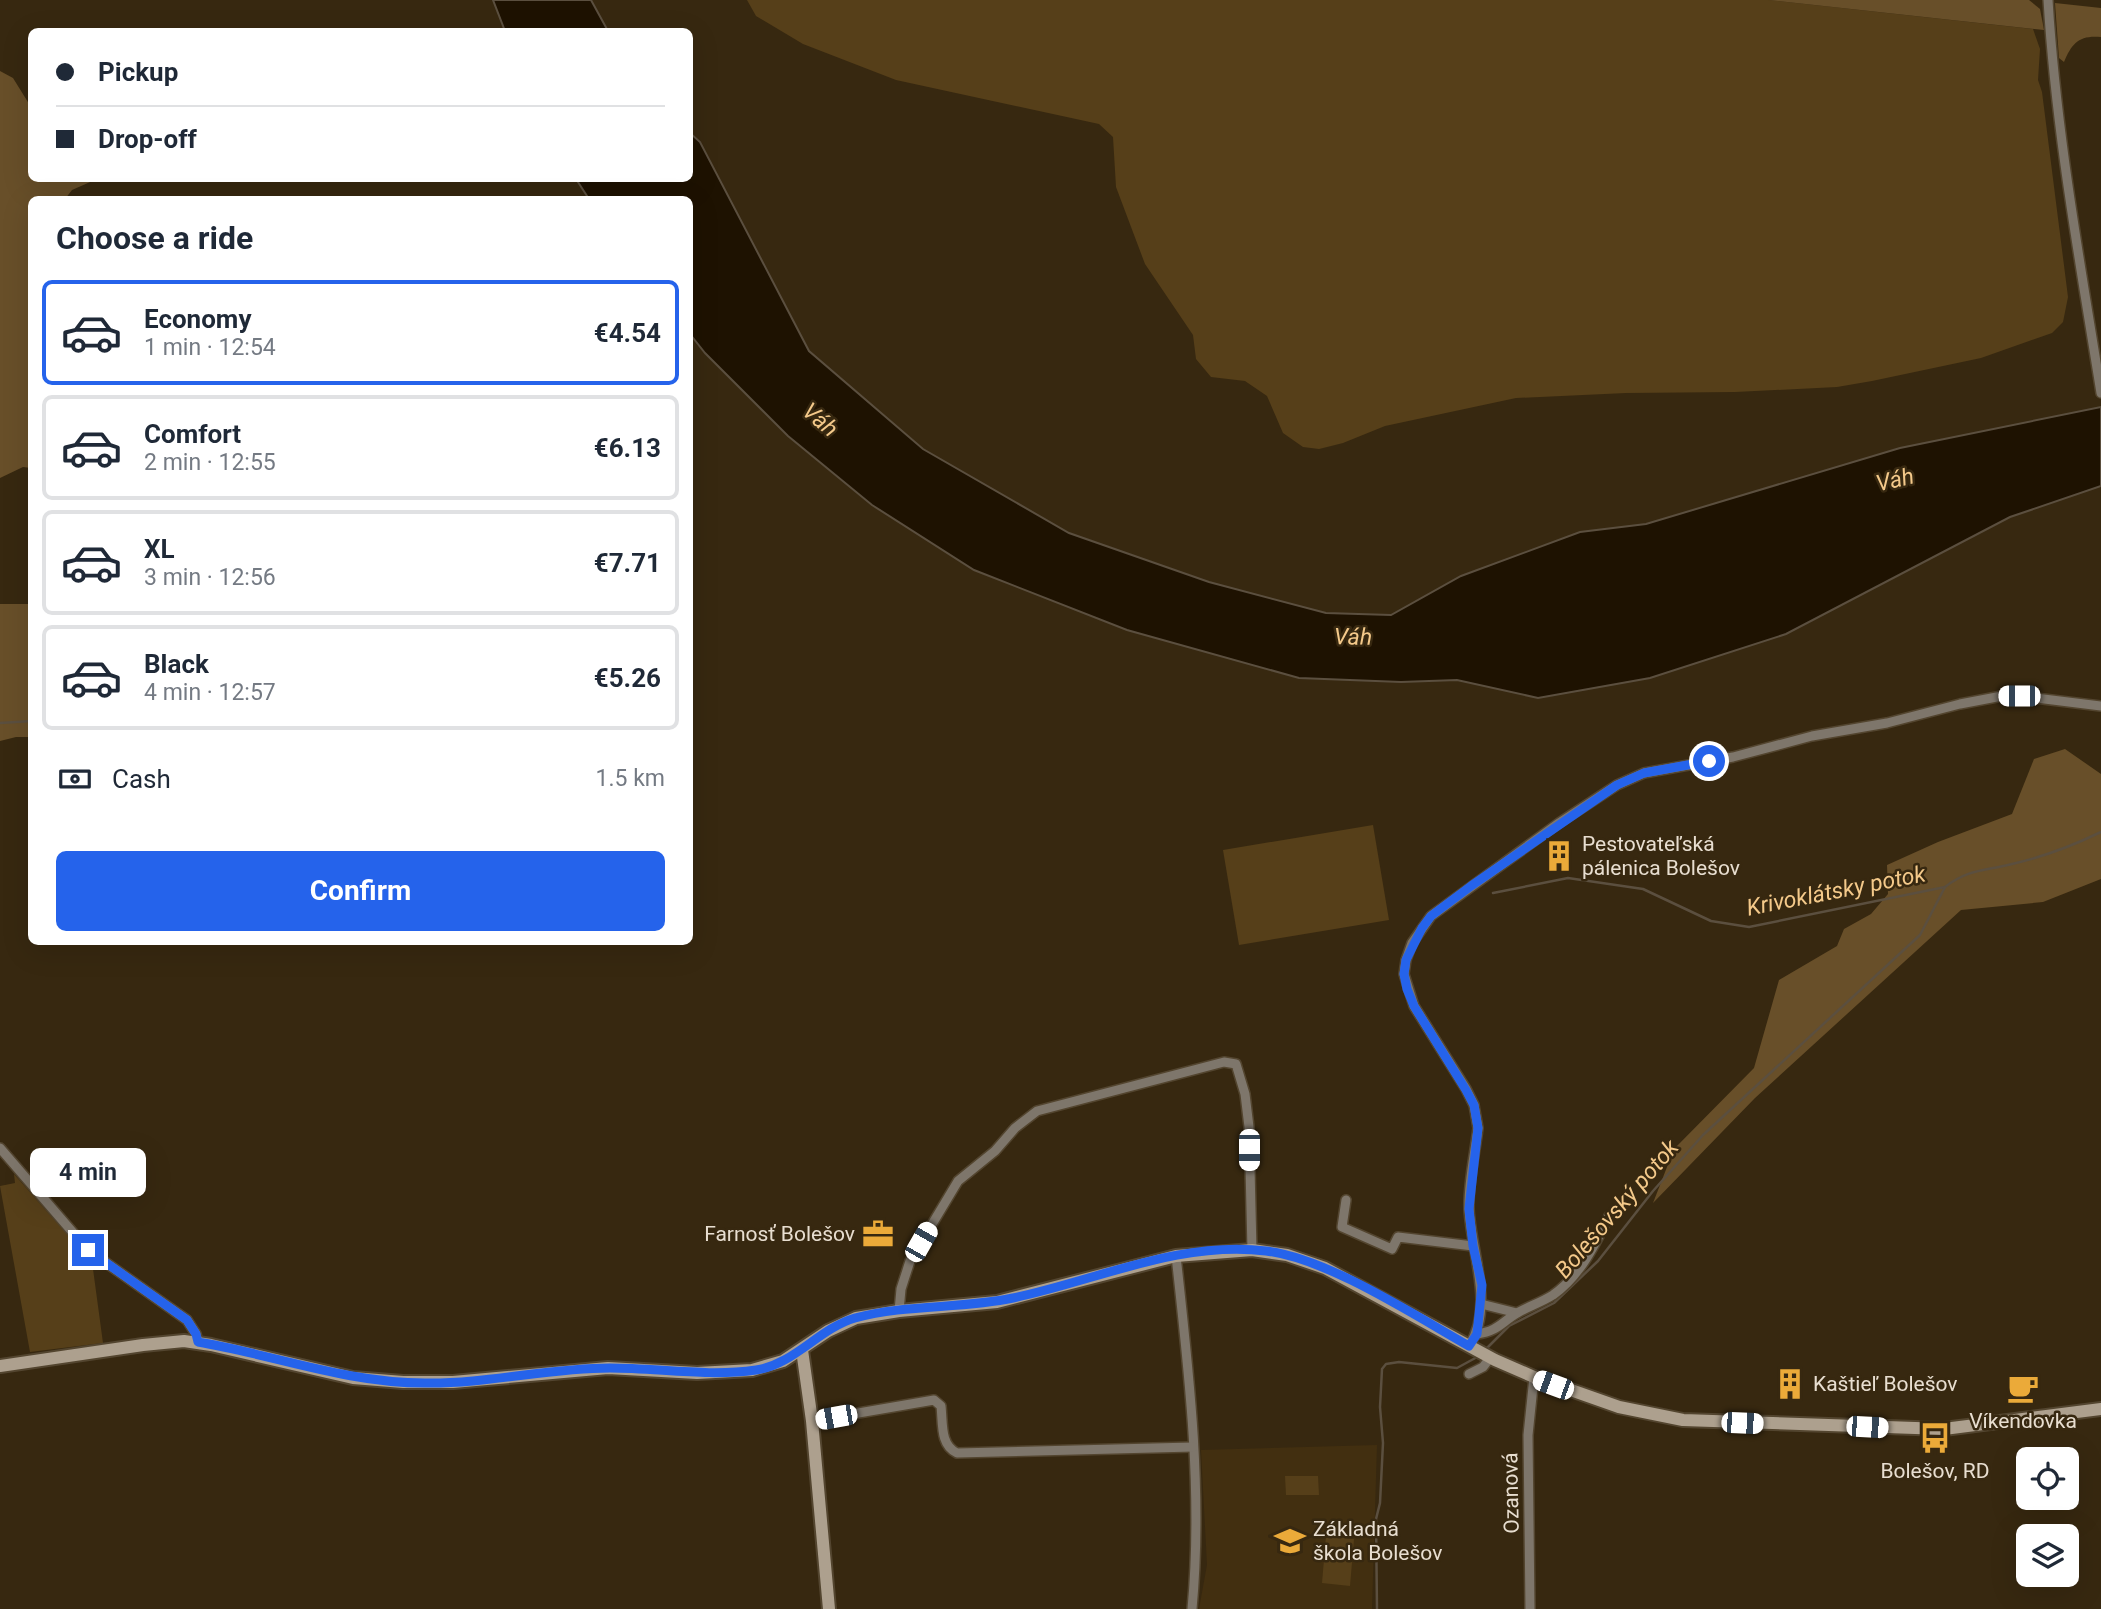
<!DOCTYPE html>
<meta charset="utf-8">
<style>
:root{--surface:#fff;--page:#f6f6f7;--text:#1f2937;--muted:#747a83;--line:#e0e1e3;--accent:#2563eb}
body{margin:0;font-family:Roboto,sans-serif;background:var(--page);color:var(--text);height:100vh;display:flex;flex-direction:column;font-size:26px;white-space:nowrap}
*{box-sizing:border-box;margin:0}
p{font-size:23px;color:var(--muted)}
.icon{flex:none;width:38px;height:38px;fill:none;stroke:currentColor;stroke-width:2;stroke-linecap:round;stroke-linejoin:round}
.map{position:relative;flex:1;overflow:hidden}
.details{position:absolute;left:28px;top:196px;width:665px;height:749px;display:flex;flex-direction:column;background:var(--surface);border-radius:10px;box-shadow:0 7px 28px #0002}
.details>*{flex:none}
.guide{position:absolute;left:28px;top:28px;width:665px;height:154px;border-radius:10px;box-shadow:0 7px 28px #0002;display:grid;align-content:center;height:154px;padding:0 28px;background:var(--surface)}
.controls{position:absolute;left:2016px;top:1447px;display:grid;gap:14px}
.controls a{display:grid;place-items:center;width:63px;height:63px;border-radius:10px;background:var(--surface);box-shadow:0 7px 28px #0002;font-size:35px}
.end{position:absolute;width:32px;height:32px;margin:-16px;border:9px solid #2563eb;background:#fff;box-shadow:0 0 0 4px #fff}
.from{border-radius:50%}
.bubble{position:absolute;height:49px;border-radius:10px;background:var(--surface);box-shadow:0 7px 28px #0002;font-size:23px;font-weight:700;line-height:49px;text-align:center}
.car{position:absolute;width:21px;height:42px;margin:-21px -10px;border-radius:9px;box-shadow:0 0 5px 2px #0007;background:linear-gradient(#fff 24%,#345 0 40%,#fff 0 76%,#345 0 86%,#fff 0)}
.guide b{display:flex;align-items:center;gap:24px;height:66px;font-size:26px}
.guide b+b{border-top:2px solid var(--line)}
.guide i{width:18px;height:18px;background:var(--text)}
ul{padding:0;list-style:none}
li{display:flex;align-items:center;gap:21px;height:105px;margin:0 14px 10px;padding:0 14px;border:4px solid var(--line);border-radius:10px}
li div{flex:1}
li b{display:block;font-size:26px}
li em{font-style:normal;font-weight:700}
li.current{border-color:var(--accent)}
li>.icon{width:63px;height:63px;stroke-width:1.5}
h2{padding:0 28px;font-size:32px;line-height:84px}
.pay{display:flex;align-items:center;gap:18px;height:77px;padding:0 28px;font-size:26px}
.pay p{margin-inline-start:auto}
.cta{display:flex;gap:14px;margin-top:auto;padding:14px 28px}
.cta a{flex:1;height:80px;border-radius:10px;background:var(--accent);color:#fff;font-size:28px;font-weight:700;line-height:80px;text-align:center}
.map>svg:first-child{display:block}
.built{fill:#422f10}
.green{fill:#563f19}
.forest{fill:#684f29}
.water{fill:#1e1201;stroke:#5b4f3f;stroke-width:2}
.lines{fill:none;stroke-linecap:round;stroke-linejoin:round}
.stream{stroke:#5b4f3f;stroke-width:2.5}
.street-casing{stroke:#53452f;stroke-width:12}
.secondary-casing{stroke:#53452f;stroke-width:16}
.street{stroke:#7e766b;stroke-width:9}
.secondary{stroke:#ada08e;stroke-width:12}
.route{stroke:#2563eb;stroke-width:9}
.labels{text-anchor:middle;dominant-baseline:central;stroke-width:5;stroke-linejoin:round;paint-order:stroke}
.poi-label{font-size:21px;fill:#e8ded0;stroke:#372810;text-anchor:start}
.street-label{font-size:21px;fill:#e8ded0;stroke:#372810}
.water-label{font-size:23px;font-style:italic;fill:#f4c98a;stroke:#372810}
</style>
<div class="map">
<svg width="2101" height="1609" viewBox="0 0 2101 1609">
<rect width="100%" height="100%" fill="#372810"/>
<!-- built -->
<polygon class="built" points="1377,1445 1372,1609 1199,1609 1207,1565 1201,1450"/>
<!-- green -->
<g class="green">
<polygon points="747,0 1768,0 2033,29 2040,49 2038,80 2042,92 2068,297 2063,322 2052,333 1981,358 1872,381 1837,387 1735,392 1626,393 1516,398 1385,426 1343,443 1319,449 1303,447 1283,433 1267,396 1245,381 1211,377 1196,359 1193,335 1145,264 1116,187 1113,137 1099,124 896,80 803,44 756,16"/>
<polygon points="1373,825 1389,920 1239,945 1223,850"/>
<polygon points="14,1174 87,1257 93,1269 103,1343 30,1352 0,1186 15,1183"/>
<polygon points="1285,1476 1318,1476 1319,1495 1286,1495"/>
<polygon points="1326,1536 1354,1539 1350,1586 1322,1583"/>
</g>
<!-- forest -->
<g class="forest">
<polygon points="1768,0 2029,0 2040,9 2044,30"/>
<path d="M2055 3 2101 8V37C2079 35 2072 43 2064 62L2059 58Z"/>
<polygon points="0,71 13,78 31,107 32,178 97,179 72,190 65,199 32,200 31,468 23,467 0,478"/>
<polygon points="0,604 31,604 31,737 16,737 0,741"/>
<polygon points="2065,749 2101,774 2101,879 2043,902 1961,910 1755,1098 1653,1203 1674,1149 1754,1068 1779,980 1837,946 1844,929 1871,914 1888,894 1887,865 1938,842 2012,814 2034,759"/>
</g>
<!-- water -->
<g class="water">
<polygon points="493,0 591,0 608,31 505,31"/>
<polygon points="690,133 700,142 809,351 923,449 1069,533 1209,582 1326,613 1391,615 1461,576 1580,532 1646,524 1900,448 2101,407 2101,486 2010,517 1786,634 1650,678 1538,698 1457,680 1401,682 1299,678 1127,630 974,570 872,505 788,436 705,353 690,334 690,200 589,199 576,179 690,178"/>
</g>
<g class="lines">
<!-- stream -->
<g class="stream">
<polyline points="0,723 32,721"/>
<path d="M1493 893 1568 878 1643 889 1711 921 1749 927 1945 887C1968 869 1985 871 2012 864 2043 857 2072 846 2101 832"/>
<polyline points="1484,1351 1509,1326 1554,1303 1598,1261 1653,1191 1703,1135 1920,935 1945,887"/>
<polyline points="1377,1609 1376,1519 1380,1503 1383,1443 1380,1407 1382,1369 1386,1364 1399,1362 1457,1368 1479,1356"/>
</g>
<defs>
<g id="street">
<path d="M2048 0C2056 132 2080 262 2101 393"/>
<polyline points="0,1148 88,1250 187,1320 196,1334 198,1342"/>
<polyline points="1346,1200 1342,1227 1392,1249 1398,1237 1473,1246"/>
<path d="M1176 1256C1189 1373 1203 1492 1192 1609"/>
<polyline points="1481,1304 1517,1313"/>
<polyline points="899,1311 901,1289 910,1261 958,1181 995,1151 1015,1128 1037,1111 1224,1062 1236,1064 1245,1094 1249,1127 1252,1250"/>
<path d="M1477 1334C1499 1331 1501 1322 1519 1312 1530 1306 1542 1302 1553 1295 1580 1276 1595 1245 1609 1216"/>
<path d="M1469 1346C1495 1307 1471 1252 1469 1209 1468 1183 1475 1154 1478 1128L1474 1105 1466 1089 1414 1006 1404 974 1406 960 1412 943 1431 916 1559 823 1617 785 1644 773 1733 757 1812 736 1887 723 1960 704 2002 696H2019L2101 706"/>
<polyline points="1469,1374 1483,1367 1490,1358"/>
<path d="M812 1421 934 1400 941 1406C943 1424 940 1445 957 1453L1193 1447"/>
<polyline points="1530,1609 1528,1435 1534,1377"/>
</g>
<g id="secondary">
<polyline points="802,1350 812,1421 829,1609"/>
<polyline points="0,1366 143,1345 184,1341 211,1345 353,1378 403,1382 453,1382 608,1368 697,1373 752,1370 783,1361 828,1331 856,1318 899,1311 997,1302 1176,1256 1252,1250 1287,1255 1325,1268 1495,1360 1534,1377 1619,1407 1683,1420 1944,1429 2101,1409"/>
</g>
</defs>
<!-- street casing -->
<use href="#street" class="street-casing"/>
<!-- secondary casing -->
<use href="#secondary" class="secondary-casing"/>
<!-- street -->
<use href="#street" class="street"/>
<!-- secondary -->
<use href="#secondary" class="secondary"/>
</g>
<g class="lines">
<!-- route -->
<path class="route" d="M88 1250 187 1320 196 1334 198 1342C275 1355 346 1383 425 1383 487 1384 548 1368 610 1368 659 1368 707 1377 756 1370 795 1364 818 1329 855 1318 906 1304 961 1309 1013 1298 1095 1281 1180 1240 1266 1251 1327 1258 1414 1315 1469 1346L1477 1334 1482 1285 1473 1246 1469 1209 1478 1128 1474 1105 1466 1090 1414 1006 1407 989 1404 974 1406 960 1422 928 1431 916 1471 886 1617 785 1644 773 1709 761"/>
</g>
<!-- icons -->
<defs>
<symbol id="building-bare" viewBox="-9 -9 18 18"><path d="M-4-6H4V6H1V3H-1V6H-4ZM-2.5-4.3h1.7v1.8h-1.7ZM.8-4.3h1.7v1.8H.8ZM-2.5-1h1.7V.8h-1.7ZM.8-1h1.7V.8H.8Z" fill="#ebaa39" stroke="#372810" stroke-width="2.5" paint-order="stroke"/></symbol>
<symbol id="office-bare" viewBox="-9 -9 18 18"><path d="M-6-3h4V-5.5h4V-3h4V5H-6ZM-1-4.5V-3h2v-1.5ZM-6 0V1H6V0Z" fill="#ebaa39" stroke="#372810" stroke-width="2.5" paint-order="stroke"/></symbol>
<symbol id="cafe-bare" viewBox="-9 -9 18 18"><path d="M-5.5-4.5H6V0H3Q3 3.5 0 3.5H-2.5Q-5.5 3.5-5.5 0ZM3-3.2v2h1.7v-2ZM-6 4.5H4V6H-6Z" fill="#ebaa39" stroke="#372810" stroke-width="2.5" paint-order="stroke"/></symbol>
<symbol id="bus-bare" viewBox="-9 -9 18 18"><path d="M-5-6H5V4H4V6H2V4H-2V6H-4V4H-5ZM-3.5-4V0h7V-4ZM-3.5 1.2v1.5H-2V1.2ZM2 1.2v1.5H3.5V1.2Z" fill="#ebaa39" stroke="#372810" stroke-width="2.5" paint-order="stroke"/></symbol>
<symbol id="school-bare" viewBox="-9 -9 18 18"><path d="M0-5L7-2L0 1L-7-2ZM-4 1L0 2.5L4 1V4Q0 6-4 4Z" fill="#ebaa39" stroke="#372810" stroke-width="2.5" paint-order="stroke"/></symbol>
</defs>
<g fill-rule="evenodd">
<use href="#building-bare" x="1537" y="834" width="44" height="44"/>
<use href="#office-bare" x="856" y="1212" width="44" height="44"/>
<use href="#building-bare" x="1768" y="1362" width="44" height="44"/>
<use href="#cafe-bare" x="2001" y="1366" width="44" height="44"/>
<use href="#bus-bare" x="1913" y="1416" width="44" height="44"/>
<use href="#school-bare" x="1268" y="1519" width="44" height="44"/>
</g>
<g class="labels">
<!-- poi labels -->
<g class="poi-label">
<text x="1582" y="844">Pestovateľská<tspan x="1582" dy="24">pálenica Bolešov</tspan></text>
<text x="855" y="1234" text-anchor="end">Farnosť Bolešov</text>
<text x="1813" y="1384">Kaštieľ Bolešov</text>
<text x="2023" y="1421" text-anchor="middle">Víkendovka</text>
<text x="1935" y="1471" text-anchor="middle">Bolešov, RD</text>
<text x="1313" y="1529">Základná<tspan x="1313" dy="24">škola Bolešov</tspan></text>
</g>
<!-- street labels -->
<g class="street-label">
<text transform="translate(1511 1493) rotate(-91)">Ozanová</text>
</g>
<!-- water labels -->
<g class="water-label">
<text transform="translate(820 420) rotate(41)">Váh</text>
<text transform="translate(1895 480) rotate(-13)">Váh</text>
<text transform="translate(1353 637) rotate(1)">Váh</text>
<text transform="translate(1836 891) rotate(-11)">Krivoklátsky potok</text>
<text transform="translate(1617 1209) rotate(-49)">Bolešovský potok</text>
</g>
</g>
</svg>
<div class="controls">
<a><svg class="icon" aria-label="locate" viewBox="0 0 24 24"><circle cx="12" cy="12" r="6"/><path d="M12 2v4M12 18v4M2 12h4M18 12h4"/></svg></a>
<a><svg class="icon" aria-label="layers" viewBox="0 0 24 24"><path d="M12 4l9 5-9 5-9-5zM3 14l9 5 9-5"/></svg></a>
</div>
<i class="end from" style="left:1709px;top:761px"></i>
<i class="end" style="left:88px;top:1250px"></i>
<div class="bubble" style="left:30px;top:1148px;width:116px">4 min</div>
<i class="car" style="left:2019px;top:696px;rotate:270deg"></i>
<i class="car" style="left:1249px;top:1150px;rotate:180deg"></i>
<i class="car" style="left:921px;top:1242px;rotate:30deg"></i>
<i class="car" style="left:1553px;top:1385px;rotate:290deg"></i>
<i class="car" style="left:836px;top:1417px;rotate:260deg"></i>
<i class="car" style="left:1742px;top:1423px;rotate:92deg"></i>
<i class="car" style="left:1867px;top:1427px;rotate:93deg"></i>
<div class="guide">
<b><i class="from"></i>Pickup</b>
<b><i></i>Drop-off</b>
</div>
<section class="details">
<h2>Choose a ride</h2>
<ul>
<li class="current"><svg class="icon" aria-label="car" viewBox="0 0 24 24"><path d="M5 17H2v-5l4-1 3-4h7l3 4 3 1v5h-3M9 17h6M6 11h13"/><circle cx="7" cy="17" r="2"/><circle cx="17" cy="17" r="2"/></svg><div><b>Economy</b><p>1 min · 12:54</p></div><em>€4.54</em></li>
<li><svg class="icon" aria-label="car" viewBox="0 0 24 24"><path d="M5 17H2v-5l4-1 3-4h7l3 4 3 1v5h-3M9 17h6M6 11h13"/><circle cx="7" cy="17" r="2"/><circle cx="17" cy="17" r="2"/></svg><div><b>Comfort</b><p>2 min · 12:55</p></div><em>€6.13</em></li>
<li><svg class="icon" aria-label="car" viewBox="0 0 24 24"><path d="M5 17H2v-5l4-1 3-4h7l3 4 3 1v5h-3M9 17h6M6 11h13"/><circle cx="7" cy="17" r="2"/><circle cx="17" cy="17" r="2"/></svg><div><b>XL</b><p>3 min · 12:56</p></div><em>€7.71</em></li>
<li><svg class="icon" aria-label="car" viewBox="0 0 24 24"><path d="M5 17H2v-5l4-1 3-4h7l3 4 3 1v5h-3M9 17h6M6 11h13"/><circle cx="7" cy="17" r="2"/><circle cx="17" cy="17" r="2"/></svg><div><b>Black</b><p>4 min · 12:57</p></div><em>€5.26</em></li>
</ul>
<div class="pay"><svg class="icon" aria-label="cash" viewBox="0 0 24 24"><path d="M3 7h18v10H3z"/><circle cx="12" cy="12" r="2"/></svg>Cash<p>1.5 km</p></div>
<div class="cta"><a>Confirm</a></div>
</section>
</div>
